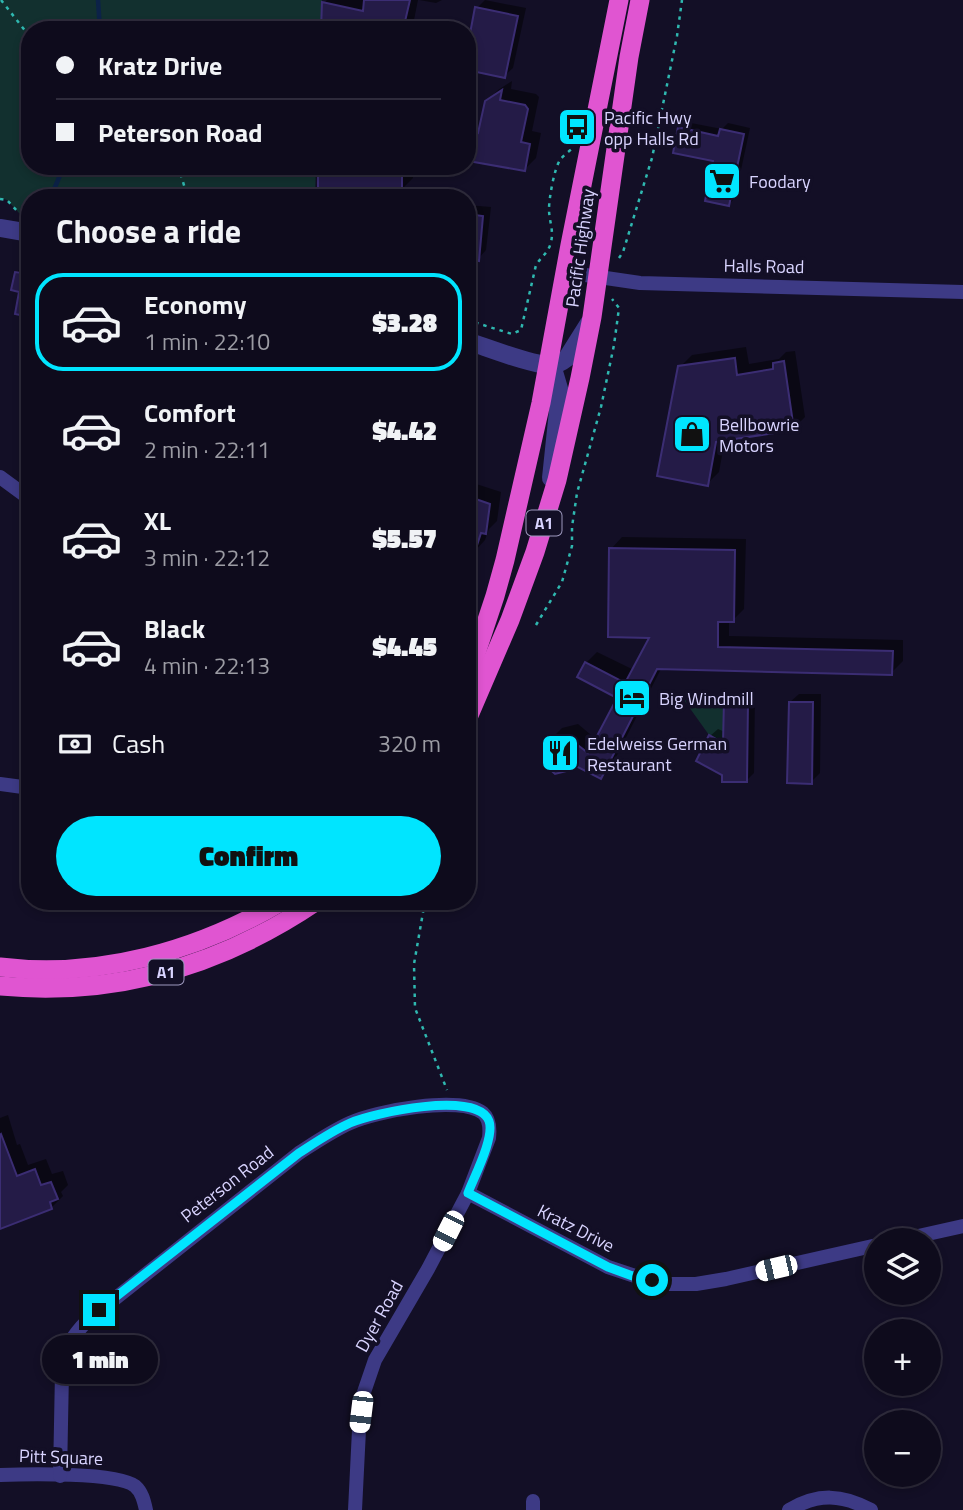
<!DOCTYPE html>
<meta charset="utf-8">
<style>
:root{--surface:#0e0b1c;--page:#171425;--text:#f1f3f6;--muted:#9b9ba3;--line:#2e2b3b;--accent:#00e5ff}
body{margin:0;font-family:"Titillium Web",sans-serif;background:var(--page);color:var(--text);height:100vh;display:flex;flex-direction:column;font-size:26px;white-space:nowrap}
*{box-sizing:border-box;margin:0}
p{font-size:23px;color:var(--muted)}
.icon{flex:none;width:38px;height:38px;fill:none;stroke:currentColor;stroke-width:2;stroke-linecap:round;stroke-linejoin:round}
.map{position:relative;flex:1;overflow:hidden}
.side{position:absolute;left:21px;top:189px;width:455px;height:721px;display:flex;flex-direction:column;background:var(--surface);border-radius:28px;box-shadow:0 4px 10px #0003,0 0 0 2px var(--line)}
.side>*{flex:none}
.top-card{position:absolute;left:21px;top:21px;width:455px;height:154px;border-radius:28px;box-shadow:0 4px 10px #0003,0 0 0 2px var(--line);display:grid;align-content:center;height:154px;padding:0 35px;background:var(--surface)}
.buttons{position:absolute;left:864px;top:1228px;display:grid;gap:14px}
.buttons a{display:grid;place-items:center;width:77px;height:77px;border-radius:50%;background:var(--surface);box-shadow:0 4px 10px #0003,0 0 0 2px var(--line);font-size:35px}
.end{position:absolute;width:32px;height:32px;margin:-16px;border:9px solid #00e5ff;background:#111;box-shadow:0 0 0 4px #111}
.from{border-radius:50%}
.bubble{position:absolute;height:49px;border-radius:24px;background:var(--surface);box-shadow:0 4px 10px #0003,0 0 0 2px var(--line);font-size:23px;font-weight:800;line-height:49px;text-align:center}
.car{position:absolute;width:21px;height:42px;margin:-21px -10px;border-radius:9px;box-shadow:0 0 5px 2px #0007;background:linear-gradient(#fff 24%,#345 0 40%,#fff 0 76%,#345 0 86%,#fff 0)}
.top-card b{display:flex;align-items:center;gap:24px;height:66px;font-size:26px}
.top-card b+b{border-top:2px solid var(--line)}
.top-card i{width:18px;height:18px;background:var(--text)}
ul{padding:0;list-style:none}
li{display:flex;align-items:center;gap:21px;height:98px;margin:0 14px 10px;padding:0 21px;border:4px solid transparent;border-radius:28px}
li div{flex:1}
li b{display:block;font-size:26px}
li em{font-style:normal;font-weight:800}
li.current{border-color:var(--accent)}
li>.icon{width:63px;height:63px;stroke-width:1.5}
h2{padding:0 35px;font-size:32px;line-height:84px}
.pay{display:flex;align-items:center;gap:18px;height:77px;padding:0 35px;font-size:26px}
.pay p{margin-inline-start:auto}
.action{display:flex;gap:14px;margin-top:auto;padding:14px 35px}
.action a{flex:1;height:80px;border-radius:42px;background:var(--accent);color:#111;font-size:28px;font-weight:800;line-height:80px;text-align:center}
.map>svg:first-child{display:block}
.green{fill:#12302f}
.shadow{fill:#0007}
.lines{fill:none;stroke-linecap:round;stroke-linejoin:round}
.stream{stroke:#0c2248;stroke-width:4.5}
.building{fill:#241b47;stroke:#3b2d73;stroke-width:2}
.path{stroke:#2fb8b0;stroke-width:2.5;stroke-dasharray:3.5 5;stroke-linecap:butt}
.minor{stroke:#3d3a85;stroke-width:14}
.tertiary{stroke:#3d3a85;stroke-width:18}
.trunk{stroke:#e055d1;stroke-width:19}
.route{stroke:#00e5ff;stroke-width:9}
.labels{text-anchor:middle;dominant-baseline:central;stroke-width:7;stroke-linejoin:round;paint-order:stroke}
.shield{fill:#130f26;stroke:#9e99be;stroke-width:2}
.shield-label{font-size:16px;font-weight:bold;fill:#d9d4ff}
.poi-label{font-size:18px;fill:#d9d4ff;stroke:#130f26;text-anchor:start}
.street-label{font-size:18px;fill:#d9d4ff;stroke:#130f26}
</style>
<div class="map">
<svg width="963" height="1510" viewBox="0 0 963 1510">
<rect width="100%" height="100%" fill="#130f26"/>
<!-- green -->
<g class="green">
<polygon points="0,0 322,0 321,30 30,30 30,166 316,166 315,198 30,198 30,216 19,213 7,200 0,198"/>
<polygon points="684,700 724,700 723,751 716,747 719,741 709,735"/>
</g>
<!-- shadow -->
<g class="shadow">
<polygon points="327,0 418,0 412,30 323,30 324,3"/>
<polygon points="419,0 442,0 436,3"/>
<polygon points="485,0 526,8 513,68 504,76 477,8"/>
<polygon points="512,81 511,89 536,94 539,97 532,131 541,133 536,158 524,170 475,133 481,127 486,102 498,90"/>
<polygon points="686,122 722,129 728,123 750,128 735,198 729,204 715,160 679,128"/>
<polygon points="320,166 413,166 413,178 401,190 390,190 389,198 320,198"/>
<polygon points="467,205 491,207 486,250 478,259 467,258"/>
<polygon points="24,265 30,265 30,321 27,321 28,314 16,273"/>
<polygon points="746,347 749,364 779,359 786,352 795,351 805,417 793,429 725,439 719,472 707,484 680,367 692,355"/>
<polygon points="467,481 501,492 497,521 489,529 485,540 474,552 467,550"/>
<polygon points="622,537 746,539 744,609 733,620 729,620 729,636 903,640 903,661 891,673 662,667 612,765 601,776 550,740 562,728 578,724 597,740 619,697 586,663 597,652 634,670 652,636 611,549"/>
<polygon points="733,693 755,693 754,773 746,781 724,774 710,736 718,729 725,732 725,701"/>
<polygon points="799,694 821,694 820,773 811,782 790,702"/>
<polygon points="8,1115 17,1145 20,1144 28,1165 46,1159 52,1174 63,1171 68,1185 61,1192 63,1196 51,1208 0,1227 0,1118"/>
</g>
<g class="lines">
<!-- stream -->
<g class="stream">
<polyline points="98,0 100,30"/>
<polyline points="55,187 64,166"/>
</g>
</g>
<!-- building -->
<g class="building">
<polygon points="364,0 410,0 403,30 321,30 322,2 363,11"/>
<polygon points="475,7 518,16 505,78 467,70 467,59 471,39 469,39"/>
<polygon points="502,90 500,100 525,105 528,109 521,142 530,144 525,171 468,161 474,132 478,133 485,101"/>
<polygon points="678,127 718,136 720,129 744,134 729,206 705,201 713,161 673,153"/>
<polygon points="318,166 402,166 402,192 379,191 379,198 318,198"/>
<polygon points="467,214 483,216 479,261 467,259"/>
<polygon points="24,266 30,266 30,317 15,314 19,292 11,290 15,272 22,273"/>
<polygon points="735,358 737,375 773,369 773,363 784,361 794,430 716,442 708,486 657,476 678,366"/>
<polygon points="467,496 490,504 486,534 481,533 470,567 467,567"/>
<polygon points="609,548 735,550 734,622 718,622 718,647 893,651 892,675 657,669 601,779 574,765 571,770 555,774 544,764 542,748 548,739 565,735 588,753 617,698 577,677 585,662 625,683 649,638 608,637"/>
<polygon points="724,700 748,701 747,782 722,782 722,775 696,761 709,735 723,743"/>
<polygon points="789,702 813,702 812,784 787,783"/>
<polygon points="1,1134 17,1176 35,1169 41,1185 51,1182 58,1199 50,1202 52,1209 0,1229 0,1135"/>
</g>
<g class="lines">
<!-- path -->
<g class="path">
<polyline points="1,0 30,37"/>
<polyline points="178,166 188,198"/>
<polyline points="0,199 7,200 19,213"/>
<polyline points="619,258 623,252 652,158 677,36 682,0"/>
<path d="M467 320 512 334 521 330 536 265C541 257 549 252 551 242 554 230 549 221 549 209 549 199 554 169 560 160 563 156 568 152 572 149"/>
<polyline points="536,625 562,582 572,546 572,527 577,493 601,407 614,345 619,308 612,299"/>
<polyline points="467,751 476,735"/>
<polyline points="425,901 414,964 415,1008 447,1090"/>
<polyline points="333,907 340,901"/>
</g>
<!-- minor -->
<g class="minor">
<polyline points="565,272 640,283 963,292"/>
<polyline points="0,477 30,499"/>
<polyline points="0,784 30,788"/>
<polyline points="468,1193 608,1267 638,1277 667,1284 696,1284 726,1279 877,1245"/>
<polyline points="896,1241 963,1226"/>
<path d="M0 1475C26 1474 117 1472 135 1486 142 1492 144 1501 146 1510"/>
<path d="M60 1476 62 1372C65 1348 71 1337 88 1320L299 1153C316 1142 332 1131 350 1123 376 1111 460 1095 483 1113 490 1119 490 1129 489 1138L468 1193 428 1269 375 1360 363 1395 359 1430 355 1510"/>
<polyline points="533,1510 533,1501"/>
<path d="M789 1510C818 1493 842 1494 871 1510"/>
</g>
<!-- tertiary -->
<g class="tertiary">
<polyline points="0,228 30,233"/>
<path d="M467 341C486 347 534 366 551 365 557 365 562 362 567 358L589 323"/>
<polyline points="549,365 555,375 560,392 551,478"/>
</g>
<!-- trunk -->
<g class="trunk">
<polyline points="467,673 474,659 495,596 505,560 541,403 570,245 619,0"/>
<polyline points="467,720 510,620 535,552 557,480 580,378 592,317 629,57 640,0"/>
<path d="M0 967C98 979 198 951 282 901"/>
<path d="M0 986C116 997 221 966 317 901"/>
</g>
</g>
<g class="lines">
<!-- route -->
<path class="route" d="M99 1310 299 1153C316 1142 332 1131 350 1123 373 1113 477 1090 489 1121 495 1137 474 1177 468 1193L608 1267 638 1278 652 1280"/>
</g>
<!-- icons -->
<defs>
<symbol id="bus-square" viewBox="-11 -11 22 22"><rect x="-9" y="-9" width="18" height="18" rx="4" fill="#00e5ff" stroke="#130f26"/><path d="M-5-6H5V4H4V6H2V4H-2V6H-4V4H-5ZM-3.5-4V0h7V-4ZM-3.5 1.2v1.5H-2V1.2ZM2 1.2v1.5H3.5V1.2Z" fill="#111"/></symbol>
<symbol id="supermarket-square" viewBox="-11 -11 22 22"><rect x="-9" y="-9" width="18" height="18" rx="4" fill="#00e5ff" stroke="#130f26"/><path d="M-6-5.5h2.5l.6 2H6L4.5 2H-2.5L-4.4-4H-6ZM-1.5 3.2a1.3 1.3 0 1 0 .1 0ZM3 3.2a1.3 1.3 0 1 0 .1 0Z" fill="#111"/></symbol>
<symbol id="shop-square" viewBox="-11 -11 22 22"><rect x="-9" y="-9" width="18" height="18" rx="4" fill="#00e5ff" stroke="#130f26"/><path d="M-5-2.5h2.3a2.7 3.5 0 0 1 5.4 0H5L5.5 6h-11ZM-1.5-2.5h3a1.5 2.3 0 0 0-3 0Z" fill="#111"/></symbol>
<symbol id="hotel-square" viewBox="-11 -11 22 22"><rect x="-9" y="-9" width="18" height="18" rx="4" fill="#00e5ff" stroke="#130f26"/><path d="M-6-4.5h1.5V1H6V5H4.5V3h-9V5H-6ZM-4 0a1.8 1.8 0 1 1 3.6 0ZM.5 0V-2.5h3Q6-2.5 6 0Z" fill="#111"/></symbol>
<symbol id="restaurant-square" viewBox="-11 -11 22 22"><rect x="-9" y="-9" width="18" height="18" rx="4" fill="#00e5ff" stroke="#130f26"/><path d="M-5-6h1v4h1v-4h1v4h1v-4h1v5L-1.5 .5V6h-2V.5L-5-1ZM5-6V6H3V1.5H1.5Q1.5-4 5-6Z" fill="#111"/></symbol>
</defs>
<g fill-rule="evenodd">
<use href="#bus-square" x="555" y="105" width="44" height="44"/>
<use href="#supermarket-square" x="700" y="159" width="44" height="44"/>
<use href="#shop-square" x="670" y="412" width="44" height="44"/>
<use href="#hotel-square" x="610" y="676" width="44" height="44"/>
<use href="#restaurant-square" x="538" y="731" width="44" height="44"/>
</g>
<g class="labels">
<!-- shield labels -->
<g class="shield">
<rect x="526.5" y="510.5" width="35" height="25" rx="5"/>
<rect x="148.5" y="959.5" width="35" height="25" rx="5"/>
</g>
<g class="shield-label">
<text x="544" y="523">A1</text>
<text x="166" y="972">A1</text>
</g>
<!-- poi labels -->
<g class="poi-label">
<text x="604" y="117">Pacific Hwy<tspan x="604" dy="21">opp Halls Rd</tspan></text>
<text x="749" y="181">Foodary</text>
<text x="719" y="424">Bellbowrie<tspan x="719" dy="21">Motors</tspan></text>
<text x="659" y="698">Big Windmill</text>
<text x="587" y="743">Edelweiss German<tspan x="587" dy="21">Restaurant</tspan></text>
</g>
<!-- street labels -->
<g class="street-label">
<text transform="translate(580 248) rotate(-82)">Pacific Highway</text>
<text transform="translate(764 266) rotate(1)">Halls Road</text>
<text transform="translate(227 1184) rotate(-38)">Peterson Road</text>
<text transform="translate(576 1228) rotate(27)">Kratz Drive</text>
<text transform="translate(379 1316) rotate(-61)">Dyer Road</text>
<text transform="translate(61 1457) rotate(2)">Pitt Square</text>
</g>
</g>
</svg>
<div class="buttons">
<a><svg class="icon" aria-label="layers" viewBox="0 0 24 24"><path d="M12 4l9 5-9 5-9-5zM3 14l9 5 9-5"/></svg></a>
<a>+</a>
<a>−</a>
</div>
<i class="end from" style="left:652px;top:1280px"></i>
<i class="end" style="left:99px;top:1310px"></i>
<div class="bubble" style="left:42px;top:1335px;width:116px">1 min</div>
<i class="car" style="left:448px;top:1231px;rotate:207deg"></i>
<i class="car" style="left:776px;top:1268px;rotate:257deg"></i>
<i class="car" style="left:361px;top:1412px;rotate:187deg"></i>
<div class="top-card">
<b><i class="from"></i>Kratz Drive</b>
<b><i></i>Peterson Road</b>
</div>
<section class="side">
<h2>Choose a ride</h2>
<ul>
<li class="current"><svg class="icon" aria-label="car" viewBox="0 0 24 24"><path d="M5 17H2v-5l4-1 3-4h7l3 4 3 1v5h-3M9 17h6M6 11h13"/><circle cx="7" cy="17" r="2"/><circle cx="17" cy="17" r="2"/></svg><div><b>Economy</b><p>1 min · 22:10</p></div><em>$3.28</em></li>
<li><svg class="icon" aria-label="car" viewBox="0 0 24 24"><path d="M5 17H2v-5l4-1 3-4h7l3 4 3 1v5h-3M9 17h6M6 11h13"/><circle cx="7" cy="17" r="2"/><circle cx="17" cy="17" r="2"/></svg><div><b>Comfort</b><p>2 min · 22:11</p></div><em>$4.42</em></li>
<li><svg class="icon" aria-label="car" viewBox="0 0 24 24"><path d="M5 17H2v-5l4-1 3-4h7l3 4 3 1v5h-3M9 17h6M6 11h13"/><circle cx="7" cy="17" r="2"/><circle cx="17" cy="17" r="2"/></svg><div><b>XL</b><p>3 min · 22:12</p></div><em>$5.57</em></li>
<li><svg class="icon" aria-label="car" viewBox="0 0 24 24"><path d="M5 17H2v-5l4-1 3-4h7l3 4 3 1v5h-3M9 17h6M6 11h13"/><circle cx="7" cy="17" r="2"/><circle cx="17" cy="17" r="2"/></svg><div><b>Black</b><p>4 min · 22:13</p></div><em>$4.45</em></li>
</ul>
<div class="pay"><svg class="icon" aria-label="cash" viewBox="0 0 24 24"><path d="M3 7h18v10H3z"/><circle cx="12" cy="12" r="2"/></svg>Cash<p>320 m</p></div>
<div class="action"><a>Confirm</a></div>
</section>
</div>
